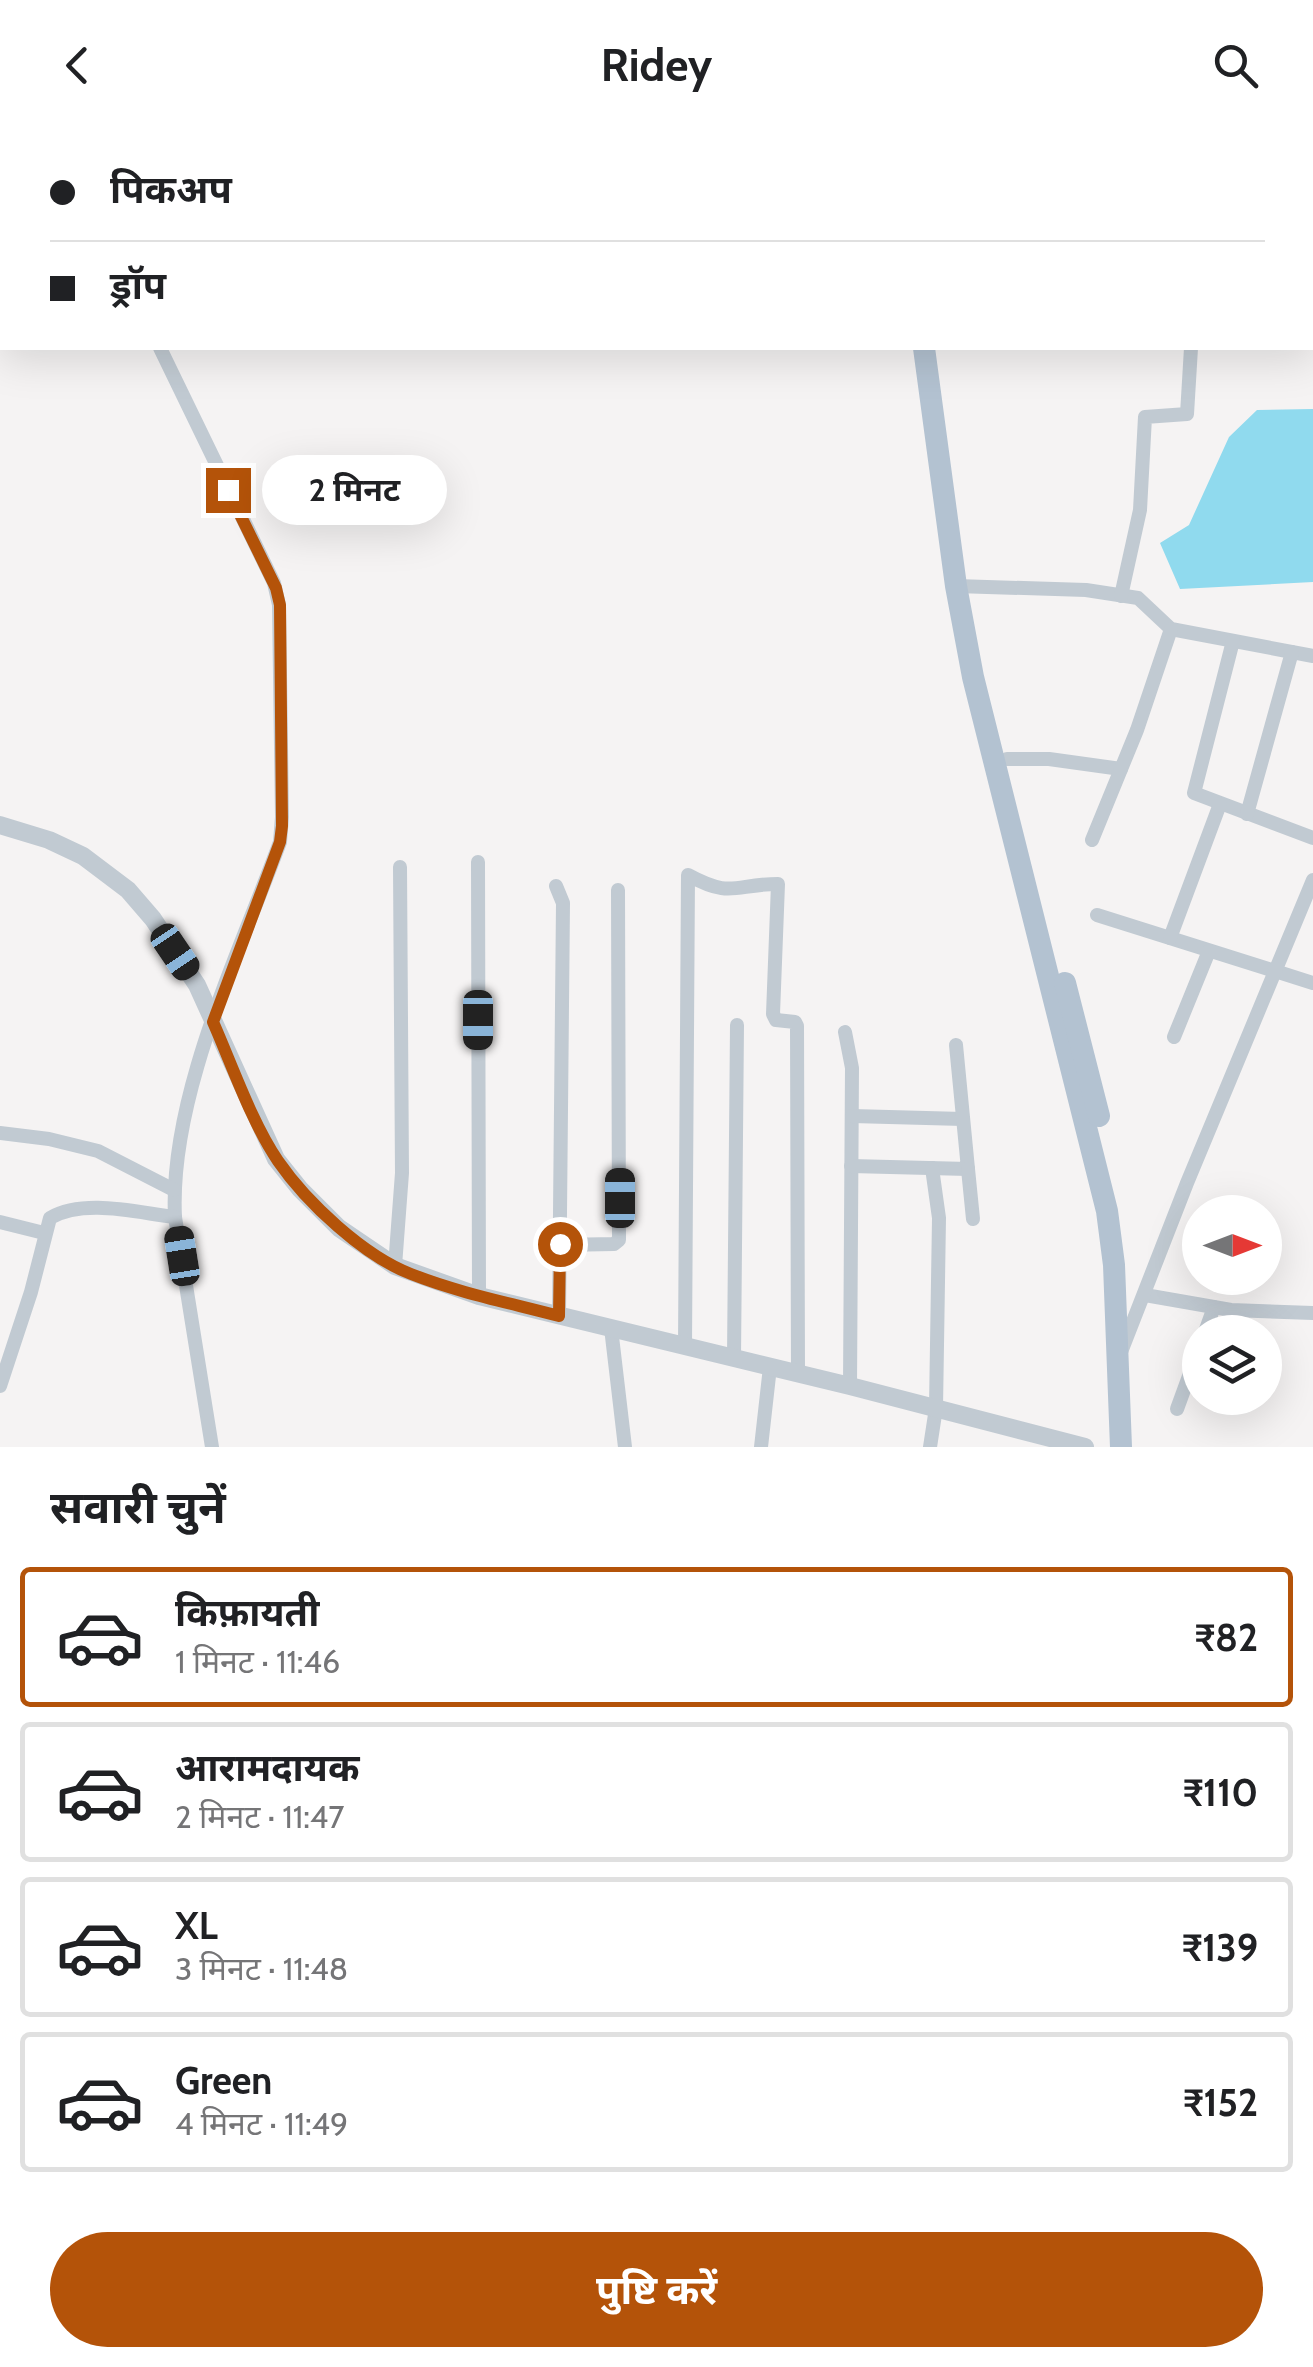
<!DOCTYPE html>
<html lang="hi">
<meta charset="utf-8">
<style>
:root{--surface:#fff;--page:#f2f2f2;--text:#202124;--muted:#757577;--line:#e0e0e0;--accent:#b45309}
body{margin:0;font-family:Cabin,"Noto Sans Devanagari",sans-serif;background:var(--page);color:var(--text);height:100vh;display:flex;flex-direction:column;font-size:38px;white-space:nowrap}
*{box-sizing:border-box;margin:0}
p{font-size:32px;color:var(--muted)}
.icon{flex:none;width:55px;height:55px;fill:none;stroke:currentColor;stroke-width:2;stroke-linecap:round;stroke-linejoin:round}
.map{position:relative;height:1317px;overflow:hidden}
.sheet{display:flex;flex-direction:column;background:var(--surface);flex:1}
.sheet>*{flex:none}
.top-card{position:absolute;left:0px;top:0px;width:1315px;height:220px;box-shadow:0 10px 40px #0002;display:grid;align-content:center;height:220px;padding:0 50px;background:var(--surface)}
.needle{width:65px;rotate:90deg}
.fabs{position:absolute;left:1182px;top:1065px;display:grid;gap:20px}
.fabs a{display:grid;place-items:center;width:100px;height:100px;border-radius:50%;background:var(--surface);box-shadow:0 10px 40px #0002;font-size:50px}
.end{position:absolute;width:45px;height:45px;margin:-22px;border:12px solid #b45309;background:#fff;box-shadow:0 0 0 5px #fff}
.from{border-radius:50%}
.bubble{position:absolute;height:70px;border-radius:35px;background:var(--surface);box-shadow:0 10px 40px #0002;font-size:32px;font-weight:700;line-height:70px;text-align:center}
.car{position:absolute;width:30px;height:60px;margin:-30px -15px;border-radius:12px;box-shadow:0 0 8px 2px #0007;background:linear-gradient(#222 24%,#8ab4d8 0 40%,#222 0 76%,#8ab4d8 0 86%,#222 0)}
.top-card b{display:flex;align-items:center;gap:35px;height:95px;font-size:38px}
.top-card b+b{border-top:2px solid var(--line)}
.top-card i{width:25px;height:25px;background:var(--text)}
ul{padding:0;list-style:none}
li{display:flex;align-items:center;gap:30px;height:140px;margin:0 20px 15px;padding:0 30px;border:5px solid var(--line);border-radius:10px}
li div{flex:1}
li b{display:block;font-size:38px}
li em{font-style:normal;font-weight:700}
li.current{border-color:var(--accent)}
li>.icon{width:90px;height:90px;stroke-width:1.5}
h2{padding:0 50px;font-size:45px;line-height:120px}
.primary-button{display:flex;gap:20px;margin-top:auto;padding:20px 50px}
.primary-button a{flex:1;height:115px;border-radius:60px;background:var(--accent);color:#fff;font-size:40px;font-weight:700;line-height:115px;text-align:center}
header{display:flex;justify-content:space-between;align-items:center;height:130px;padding:0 50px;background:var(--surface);font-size:45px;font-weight:700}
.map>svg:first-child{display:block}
.water{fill:#90daee}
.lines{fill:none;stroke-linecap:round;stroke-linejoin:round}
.minor{stroke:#c1cad2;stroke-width:14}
.tertiary{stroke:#c1cad2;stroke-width:18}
.primary{stroke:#b3c2d1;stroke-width:22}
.route{stroke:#b45309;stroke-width:12}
</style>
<header><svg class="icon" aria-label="back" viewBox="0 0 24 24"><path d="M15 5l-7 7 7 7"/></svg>Ridey<svg class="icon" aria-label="search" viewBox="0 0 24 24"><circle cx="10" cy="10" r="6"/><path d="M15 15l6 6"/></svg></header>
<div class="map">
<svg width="1313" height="1317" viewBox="0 0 1313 1317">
<rect width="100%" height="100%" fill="#f5f3f3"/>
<!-- water -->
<polygon class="water" points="1313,279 1313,452 1180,459 1160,413 1189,395 1229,307 1257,280"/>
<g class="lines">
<!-- minor -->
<g class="minor">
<polyline points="132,0 132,2"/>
<polyline points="672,0 672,2"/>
<polyline points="1137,0 1137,2"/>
<polyline points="1185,0 1204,2"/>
<polyline points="255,2 255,0"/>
<polyline points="1010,2 1025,0"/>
<polyline points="1312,14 1313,14"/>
<polyline points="0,79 2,79"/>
<polyline points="1312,155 1313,155"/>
<path d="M160 218 274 453 279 475 282 687 280 712C239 824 169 967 175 1087L212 1317"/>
<polyline points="956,456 1086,460 1138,468 1171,499 1313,526"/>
<polyline points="1121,466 1140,380 1145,287 1187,284 1191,218"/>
<polyline points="1233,511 1194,663 1313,708"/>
<polyline points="1007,629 1049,629 1121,639"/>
<polyline points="1247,684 1292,522"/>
<polyline points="1092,710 1137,600 1171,499"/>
<polyline points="478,732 479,1166"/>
<polyline points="556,756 563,773 559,1186"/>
<polyline points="1097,785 1313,853"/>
<polyline points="1170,808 1220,674"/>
<polyline points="845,902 852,938 850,1256"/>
<polyline points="1174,907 1209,821"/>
<polyline points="852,986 963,989"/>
<polyline points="0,1003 49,1009 98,1021 174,1060"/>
<polyline points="851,1036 968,1039 956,915"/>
<polyline points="968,1039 973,1089"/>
<polyline points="0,1092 44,1103"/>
<polyline points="560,1115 614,1114 619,1110 618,760"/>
<polyline points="395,1136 402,1043 400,737"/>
<polyline points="1145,1165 1231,1180 1313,1183"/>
<polyline points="611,1198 625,1317"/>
<polyline points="1205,1202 1214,1177"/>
<path d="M685 1216 688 745C732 769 734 754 778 754L773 884 776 890 795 892 797 896 798 1243"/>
<polyline points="1121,1222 1187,1053 1313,750"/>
<polyline points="734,1228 737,895"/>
<path d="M0 1256 31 1162 50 1088C85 1068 138 1083 175 1087"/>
<polyline points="1177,1279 1200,1216"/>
<polyline points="761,1317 770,1237"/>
<polyline points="930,1317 936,1278 939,1088 932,1038"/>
</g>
<!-- tertiary -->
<polyline class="tertiary" points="0,695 49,710 83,726 128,760 153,789 197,855 276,1029 300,1059 339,1098 395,1136 479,1166 850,1256 1085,1317"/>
<!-- primary -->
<g class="primary">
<polyline points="897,0 897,2"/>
<polyline points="924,218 956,456 973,547 1107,1081 1114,1135 1121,1317"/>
<polyline points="1065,853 1099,986"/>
</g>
</g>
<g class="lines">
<!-- route -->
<path class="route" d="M228 360 276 458 280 475 282 696 280 712 213 892C232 935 252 993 278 1031 307 1073 364 1126 411 1144 459 1163 510 1173 559 1186L560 1114"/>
</g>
</svg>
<div class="fabs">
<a><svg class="needle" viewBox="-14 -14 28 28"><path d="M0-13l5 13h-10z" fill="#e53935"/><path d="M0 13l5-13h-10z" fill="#757577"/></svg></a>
<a><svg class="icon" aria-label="layers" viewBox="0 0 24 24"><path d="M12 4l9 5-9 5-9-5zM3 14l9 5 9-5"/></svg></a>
</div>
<i class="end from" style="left:560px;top:1114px"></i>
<i class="end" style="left:228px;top:360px"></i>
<div class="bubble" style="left:262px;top:325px;width:185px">2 मिनट</div>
<i class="car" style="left:175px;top:822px;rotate:146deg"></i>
<i class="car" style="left:478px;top:890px;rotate:180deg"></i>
<i class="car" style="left:620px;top:1068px;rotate:0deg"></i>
<i class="car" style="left:182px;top:1126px;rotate:351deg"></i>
<div class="top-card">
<b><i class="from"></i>पिकअप</b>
<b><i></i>ड्रॉप</b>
</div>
</div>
<section class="sheet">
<h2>सवारी चुनें</h2>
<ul>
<li class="current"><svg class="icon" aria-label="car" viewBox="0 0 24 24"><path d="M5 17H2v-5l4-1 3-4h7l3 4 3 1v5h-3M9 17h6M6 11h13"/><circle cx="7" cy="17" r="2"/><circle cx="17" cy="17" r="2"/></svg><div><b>किफ़ायती</b><p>1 मिनट · 11:46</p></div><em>₹82</em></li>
<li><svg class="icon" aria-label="car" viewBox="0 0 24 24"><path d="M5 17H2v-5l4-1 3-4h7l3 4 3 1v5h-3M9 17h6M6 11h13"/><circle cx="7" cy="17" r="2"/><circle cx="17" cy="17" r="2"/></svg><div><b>आरामदायक</b><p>2 मिनट · 11:47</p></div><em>₹110</em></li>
<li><svg class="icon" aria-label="car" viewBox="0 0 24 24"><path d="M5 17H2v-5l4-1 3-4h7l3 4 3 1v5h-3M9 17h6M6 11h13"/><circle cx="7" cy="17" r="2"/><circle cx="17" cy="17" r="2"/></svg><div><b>XL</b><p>3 मिनट · 11:48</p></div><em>₹139</em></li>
<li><svg class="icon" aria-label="car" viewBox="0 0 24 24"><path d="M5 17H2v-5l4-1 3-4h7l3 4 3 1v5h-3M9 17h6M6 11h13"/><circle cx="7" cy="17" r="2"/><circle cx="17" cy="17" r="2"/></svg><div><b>Green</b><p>4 मिनट · 11:49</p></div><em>₹152</em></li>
</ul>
<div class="primary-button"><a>पुष्टि करें</a></div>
</section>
